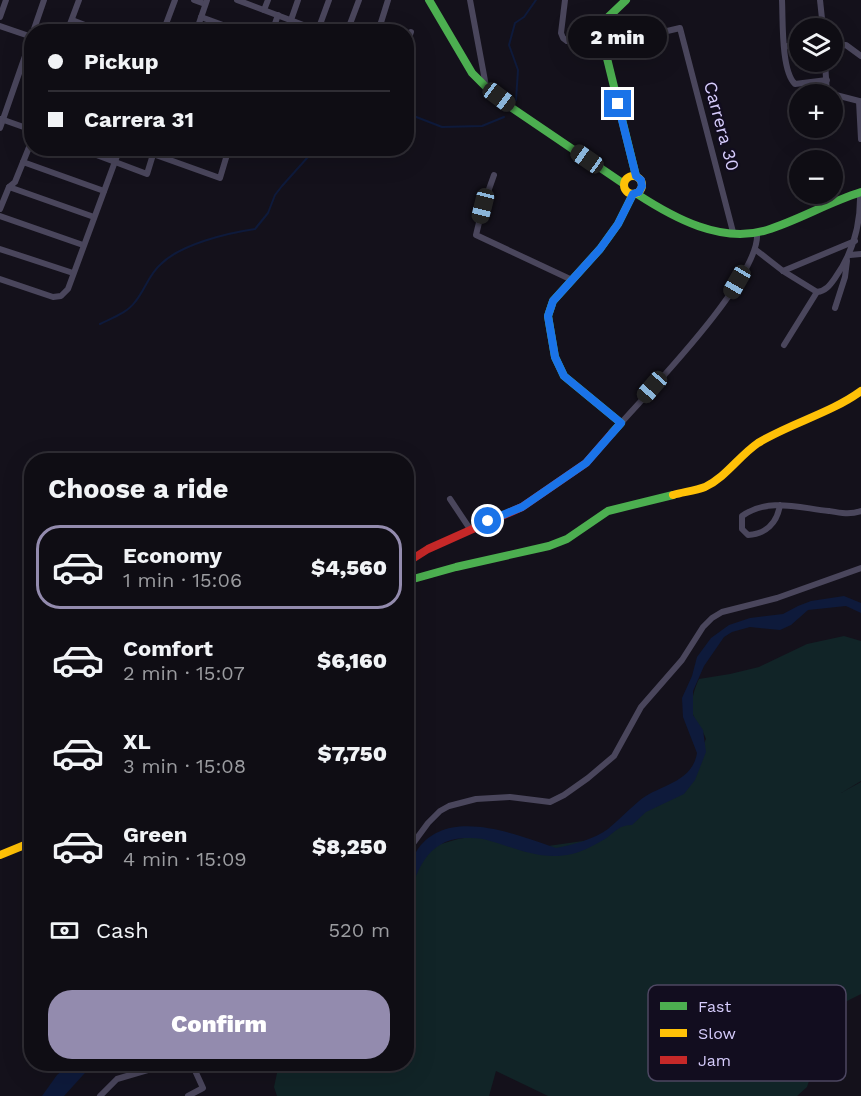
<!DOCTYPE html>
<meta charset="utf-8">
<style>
:root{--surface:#0f0d14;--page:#18161d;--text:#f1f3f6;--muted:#9b9ca0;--line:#2f2d34;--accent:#938bae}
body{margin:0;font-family:"Work Sans",sans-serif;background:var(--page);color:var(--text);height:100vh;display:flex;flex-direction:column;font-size:22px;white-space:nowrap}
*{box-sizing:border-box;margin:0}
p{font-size:20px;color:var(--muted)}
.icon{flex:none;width:33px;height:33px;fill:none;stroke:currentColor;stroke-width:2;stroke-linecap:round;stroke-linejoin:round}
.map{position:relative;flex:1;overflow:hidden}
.sheet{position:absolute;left:24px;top:453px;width:390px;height:618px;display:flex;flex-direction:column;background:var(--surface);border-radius:24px;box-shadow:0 6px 24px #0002,0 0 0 2px var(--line)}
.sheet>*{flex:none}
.guide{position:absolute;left:24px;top:24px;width:390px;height:132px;border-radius:24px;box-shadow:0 6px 24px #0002,0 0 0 2px var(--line);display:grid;align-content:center;height:132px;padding:0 24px;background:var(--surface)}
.tools{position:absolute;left:789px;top:18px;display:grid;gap:12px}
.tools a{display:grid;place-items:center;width:54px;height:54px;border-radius:50%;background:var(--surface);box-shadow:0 6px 24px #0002,0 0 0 2px var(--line);font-size:30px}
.end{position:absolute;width:27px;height:27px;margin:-14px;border:8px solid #1a73e8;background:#fff;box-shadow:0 0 0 3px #fff}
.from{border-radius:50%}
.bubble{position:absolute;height:42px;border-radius:21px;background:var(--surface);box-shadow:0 6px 24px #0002,0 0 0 2px var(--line);font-size:20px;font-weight:800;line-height:42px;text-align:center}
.car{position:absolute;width:18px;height:36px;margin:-18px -9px;border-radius:8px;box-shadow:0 0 4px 2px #0007;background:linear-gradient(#222 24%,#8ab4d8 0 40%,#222 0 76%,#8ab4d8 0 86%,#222 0)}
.guide b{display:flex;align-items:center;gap:21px;height:57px;font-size:22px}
.guide b+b{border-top:2px solid var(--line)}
.guide i{width:15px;height:15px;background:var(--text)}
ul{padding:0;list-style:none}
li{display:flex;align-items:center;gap:18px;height:84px;margin:0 12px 9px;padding:0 12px;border:3px solid transparent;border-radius:24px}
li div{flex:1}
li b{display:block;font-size:22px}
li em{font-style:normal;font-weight:800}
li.current{border-color:var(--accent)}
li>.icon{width:54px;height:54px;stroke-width:1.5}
h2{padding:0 24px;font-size:27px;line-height:72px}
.pay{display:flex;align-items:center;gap:15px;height:66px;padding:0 24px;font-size:22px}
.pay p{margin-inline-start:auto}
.cta{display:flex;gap:12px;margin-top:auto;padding:12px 24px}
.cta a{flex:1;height:69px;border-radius:24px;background:var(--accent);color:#fff;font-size:24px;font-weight:800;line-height:69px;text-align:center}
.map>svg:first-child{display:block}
.green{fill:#112427}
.water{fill:#0e1a3b}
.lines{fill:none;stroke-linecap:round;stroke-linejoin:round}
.stream{stroke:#0e1a3b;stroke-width:2}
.street{stroke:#4a465c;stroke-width:6}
.fast{stroke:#4caf50;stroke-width:8}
.slow{stroke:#ffc107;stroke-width:8}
.jam{stroke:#c62828;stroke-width:8}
.route{stroke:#1a73e8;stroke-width:8}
.labels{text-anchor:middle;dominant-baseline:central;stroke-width:4.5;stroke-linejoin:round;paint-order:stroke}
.street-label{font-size:18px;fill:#d7cdfd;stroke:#120d1f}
.key{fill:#120d1f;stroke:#4d4762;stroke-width:1.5}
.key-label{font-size:16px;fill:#d7cdfd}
</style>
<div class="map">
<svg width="861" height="1096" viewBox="0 0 861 1096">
<rect width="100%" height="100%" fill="#14111b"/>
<!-- green -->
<path class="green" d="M844 636 861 641V781L841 793 861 782V994L833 1008 807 1087 797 1096H548L496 1071 489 1096H277L274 1087 279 1064H406L407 904 424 849 458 839 487 834 534 848 597 839 688 778 706 739C703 730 698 725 694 717 689 706 694 689 699 679L730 674 759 667 807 644Z"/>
<!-- water -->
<g class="water">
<path d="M844 596 861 603V613L846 606 808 610 791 625 780 630 750 627 732 632 724 637 704 666 693 691V715L703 730 706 752 695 780 684 794 646 812 632 825C619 825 615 832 605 839 596 844 582 852 572 854 540 861 516 848 487 840 480 838 472 838 464 838 426 840 416 872 407 904 406 893 404 878 406 867 408 862 413 856 416 852 445 805 515 834 556 848 572 845 595 839 608 829 619 820 628 810 639 801 657 785 692 784 697 753L683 717 682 698 692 676 697 657 711 638 729 625 750 618 783 614 798 606 811 601Z"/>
<polygon points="71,1064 93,1064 64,1096 42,1096 57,1075"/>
</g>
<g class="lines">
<!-- stream -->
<g class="stream">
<polyline points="516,100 518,70 509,45 515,23 524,17 536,0"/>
<polyline points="406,113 442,127 482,126 504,117"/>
<path d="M100 324C112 318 127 313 135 302 145 290 149 274 161 264 181 244 228 233 255 229L268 213 275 195 282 186 316 148"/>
</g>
<!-- street -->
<g class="street">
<polyline points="194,0 205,4"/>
<polyline points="237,0 322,32"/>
<polyline points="470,0 486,86"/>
<polyline points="565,0 561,33 563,38 567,41 603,46 680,28 733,232"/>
<path d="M782 0C783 20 781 71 795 84L827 80"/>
<polyline points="820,0 823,28"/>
<polyline points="264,10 268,0"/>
<polyline points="0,17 6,0"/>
<polyline points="201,17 242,32"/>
<polyline points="72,20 103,32"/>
<polyline points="291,20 298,0"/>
<polyline points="0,26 32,37"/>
<polyline points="318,30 329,0"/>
<polyline points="33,32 44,0"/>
<polyline points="67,32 79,0"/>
<polyline points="163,32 175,0"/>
<polyline points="196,32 207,0"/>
<polyline points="272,32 278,15"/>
<polyline points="347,32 359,0"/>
<polyline points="378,32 388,0"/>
<polyline points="406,45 411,32"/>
<polyline points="785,46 800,47"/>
<polyline points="832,47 846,45 861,56"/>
<polyline points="825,62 827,94"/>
<polyline points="828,93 859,101"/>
<polyline points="859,101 861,139"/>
<polyline points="1,119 32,130"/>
<polyline points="0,128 32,36"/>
<polyline points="78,148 147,174 155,148"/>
<polyline points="153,154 220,178 229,148"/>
<polyline points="23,162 104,191"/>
<polyline points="494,175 483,206 476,235 570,279"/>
<polyline points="9,187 94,217"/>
<polyline points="0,209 9,187 15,182 32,140"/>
<polyline points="0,216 83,245"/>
<polyline points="0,249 73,273"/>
<path d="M756 250 783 271 817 292C826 291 830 285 835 278 853 253 861 224 860 192"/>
<polyline points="850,255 861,254"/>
<polyline points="783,271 855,241"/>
<polyline points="0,279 53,297 61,296 68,289 120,148"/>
<polyline points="835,308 845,277 847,261"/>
<polyline points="784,345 817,292"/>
<path d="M621 423C652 388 761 276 757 233"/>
<polyline points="450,499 470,529"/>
<path d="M780 505C777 523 766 534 748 535L742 529V516C769 497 799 508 829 511 840 513 850 515 861 511"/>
<polyline points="406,853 428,823 440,811 449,806 476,799 510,797 550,802 564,795 588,778 614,756 641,707 682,660 703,627 712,618 722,612 777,598 861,568"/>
<polyline points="100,1096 117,1079 168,1064"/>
<polyline points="188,1096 203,1088 192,1064"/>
</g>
<!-- fast -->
<g class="fast">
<polyline points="429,0 472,73 486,87 512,108 624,184"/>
<polyline points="626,0 602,23 601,34 636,176"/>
<path d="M637 194C674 218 721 244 767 230 799 220 829 202 861 192"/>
<polyline points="612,433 621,423 564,376 555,357 548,316 553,301 600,249 618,224 633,194"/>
<polyline points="406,581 456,567 549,546 567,539 608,511 673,495"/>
</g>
<!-- slow -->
<g class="slow">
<circle cx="633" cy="185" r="9"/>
<path d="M673 495C683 492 695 491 705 487 726 477 739 456 758 443 791 423 831 413 861 391"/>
<polyline points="0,855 32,842"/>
</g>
<!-- jam -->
<polyline class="jam" points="406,563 428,549 522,507 586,463 612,433"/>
</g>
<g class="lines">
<!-- route -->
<polyline class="route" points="488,521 522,507 586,463 621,423 564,376 555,357 548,316 553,301 600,249 618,224 633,194 639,192 642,186 641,180 636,176 618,104"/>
</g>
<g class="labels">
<!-- street labels -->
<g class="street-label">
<text transform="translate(722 126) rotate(75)">Carrera 30</text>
</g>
</g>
<!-- legend -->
<rect x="648" y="985" width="198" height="96" rx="9" class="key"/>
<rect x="660" y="1002" width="27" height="8" fill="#4caf50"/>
<rect x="660" y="1029" width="27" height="8" fill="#ffc107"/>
<rect x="660" y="1056" width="27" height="8" fill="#c62828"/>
<g class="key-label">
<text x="698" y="1012">Fast</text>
<text x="698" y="1039">Slow</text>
<text x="698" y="1066">Jam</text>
</g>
</svg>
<div class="tools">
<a><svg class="icon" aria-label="layers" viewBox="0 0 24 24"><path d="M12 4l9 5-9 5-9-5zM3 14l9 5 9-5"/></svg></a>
<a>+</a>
<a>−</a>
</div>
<i class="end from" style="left:488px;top:521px"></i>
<i class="end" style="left:618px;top:104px"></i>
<div class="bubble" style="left:568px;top:16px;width:99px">2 min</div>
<i class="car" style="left:499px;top:97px;rotate:127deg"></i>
<i class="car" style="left:587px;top:159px;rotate:305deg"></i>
<i class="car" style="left:483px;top:206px;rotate:194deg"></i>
<i class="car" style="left:737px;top:282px;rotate:210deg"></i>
<i class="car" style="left:652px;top:387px;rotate:221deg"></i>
<div class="guide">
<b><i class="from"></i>Pickup</b>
<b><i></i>Carrera 31</b>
</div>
<section class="sheet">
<h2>Choose a ride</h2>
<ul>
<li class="current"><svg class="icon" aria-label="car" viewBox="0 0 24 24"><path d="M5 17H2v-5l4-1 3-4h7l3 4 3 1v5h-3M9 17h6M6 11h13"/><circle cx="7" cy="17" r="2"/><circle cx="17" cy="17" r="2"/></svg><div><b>Economy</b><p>1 min · 15:06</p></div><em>$4,560</em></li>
<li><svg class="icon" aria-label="car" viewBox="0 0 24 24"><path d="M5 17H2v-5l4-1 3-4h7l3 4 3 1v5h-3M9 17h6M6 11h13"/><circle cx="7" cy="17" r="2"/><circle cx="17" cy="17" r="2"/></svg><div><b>Comfort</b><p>2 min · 15:07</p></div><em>$6,160</em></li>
<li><svg class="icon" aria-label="car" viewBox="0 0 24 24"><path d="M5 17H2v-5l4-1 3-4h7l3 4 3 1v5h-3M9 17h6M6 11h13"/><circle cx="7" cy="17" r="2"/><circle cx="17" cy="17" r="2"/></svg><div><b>XL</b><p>3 min · 15:08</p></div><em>$7,750</em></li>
<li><svg class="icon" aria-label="car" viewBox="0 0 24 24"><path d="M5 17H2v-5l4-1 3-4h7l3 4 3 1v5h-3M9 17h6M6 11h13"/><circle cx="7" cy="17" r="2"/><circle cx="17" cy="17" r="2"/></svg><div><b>Green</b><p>4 min · 15:09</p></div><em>$8,250</em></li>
</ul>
<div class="pay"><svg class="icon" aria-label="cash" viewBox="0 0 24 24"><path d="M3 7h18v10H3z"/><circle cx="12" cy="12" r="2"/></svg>Cash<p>520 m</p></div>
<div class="cta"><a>Confirm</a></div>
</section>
</div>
